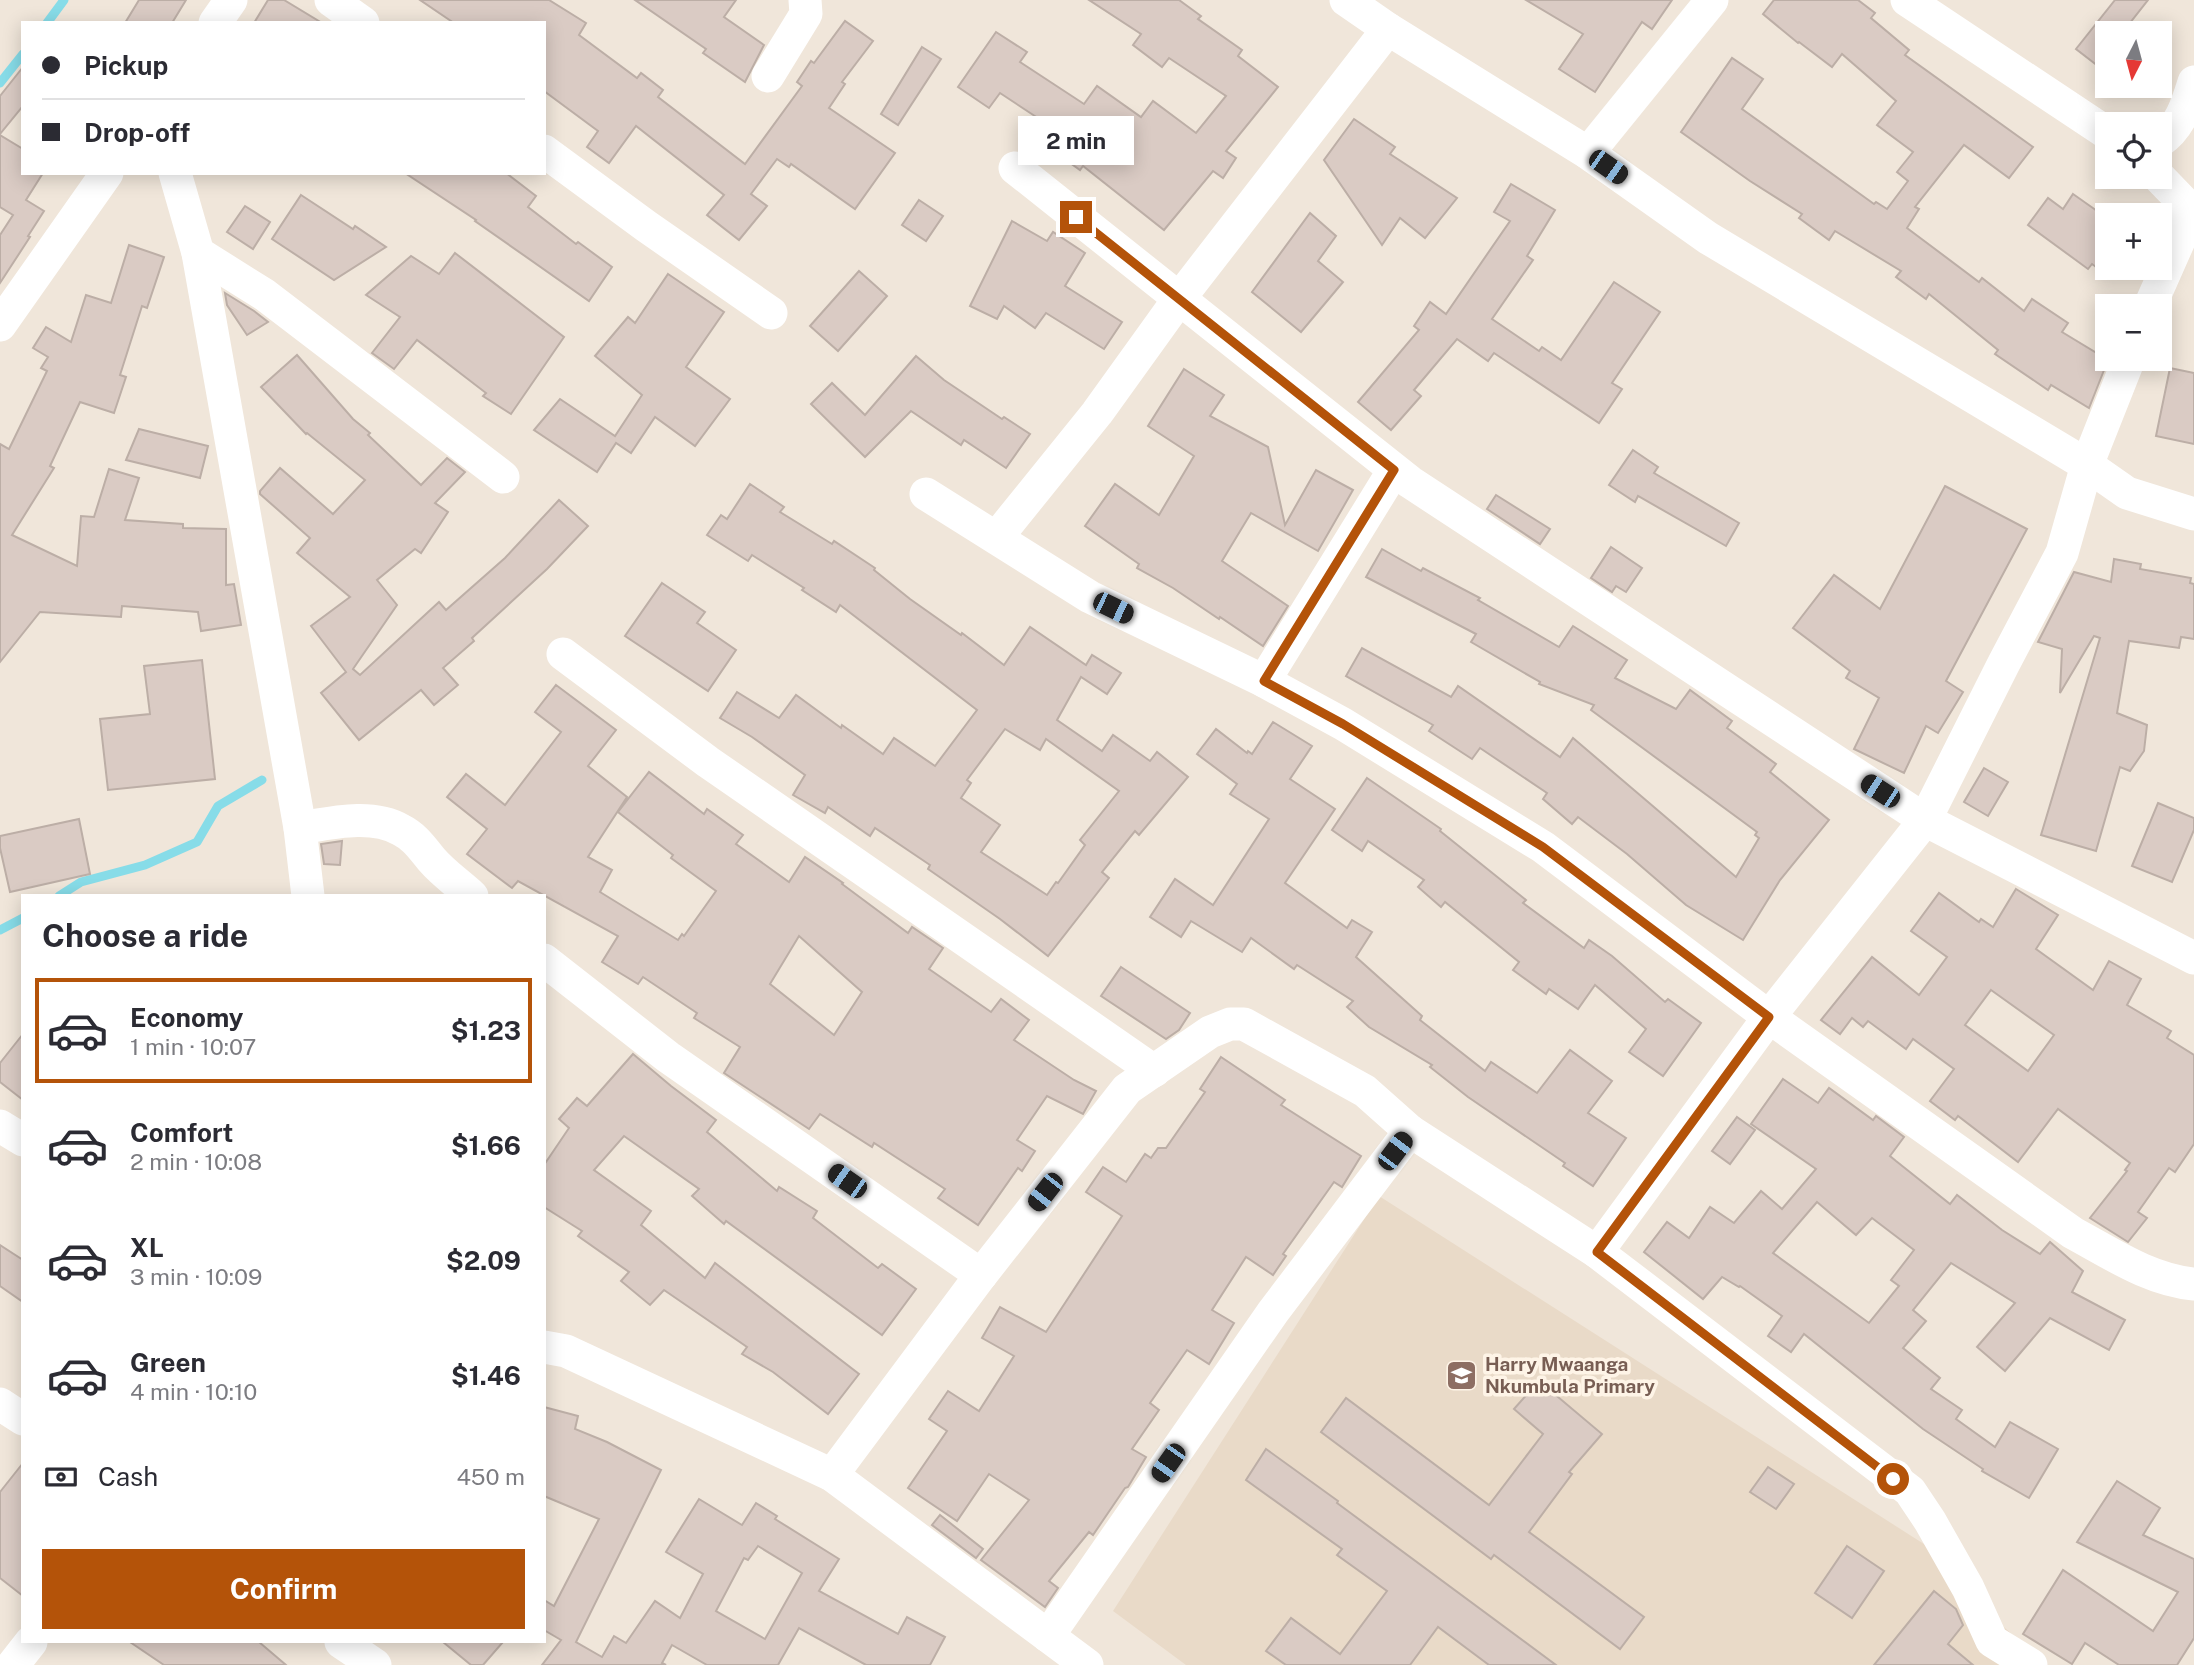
<!DOCTYPE html>
<meta charset="utf-8">
<style>
:root{--surface:#fff;--page:#f2f2f3;--text:#2b2b33;--muted:#7c7c81;--line:#e1e1e2;--accent:#b45309}
body{margin:0;font-family:"Public Sans",sans-serif;background:var(--page);color:var(--text);height:100vh;display:flex;flex-direction:column;font-size:26px;white-space:nowrap}
*{box-sizing:border-box;margin:0}
p{font-size:23px;color:var(--muted)}
.icon{flex:none;width:38px;height:38px;fill:none;stroke:currentColor;stroke-width:2;stroke-linecap:round;stroke-linejoin:round}
.map{position:relative;flex:1;overflow:hidden}
.details{position:absolute;left:21px;top:894px;width:525px;height:749px;display:flex;flex-direction:column;background:var(--surface);border-radius:0px;box-shadow:0 4px 18px #0003}
.details>*{flex:none}
.hud{position:absolute;left:21px;top:21px;width:525px;height:154px;border-radius:0px;box-shadow:0 4px 18px #0003;display:grid;align-content:center;height:154px;padding:0 21px;background:var(--surface)}
.needle{width:46px;rotate:186deg}
.fabs{position:absolute;left:2095px;top:21px;display:grid;gap:14px}
.fabs a{display:grid;place-items:center;width:77px;height:77px;border-radius:0px;background:var(--surface);box-shadow:0 4px 18px #0003;font-size:35px}
.end{position:absolute;width:32px;height:32px;margin:-16px;border:9px solid #b45309;background:#fff;box-shadow:0 0 0 4px #fff}
.from{border-radius:50%}
.bubble{position:absolute;height:49px;border-radius:0px;background:var(--surface);box-shadow:0 4px 18px #0003;font-size:23px;font-weight:700;line-height:49px;text-align:center}
.car{position:absolute;width:21px;height:42px;margin:-21px -10px;border-radius:9px;box-shadow:0 0 5px 2px #0007;background:linear-gradient(#222 24%,#8ab4d8 0 40%,#222 0 76%,#8ab4d8 0 86%,#222 0)}
.hud b{display:flex;align-items:center;gap:24px;height:66px;font-size:26px}
.hud b+b{border-top:2px solid var(--line)}
.hud i{width:18px;height:18px;background:var(--text)}
ul{padding:0;list-style:none}
li{display:flex;align-items:center;gap:21px;height:105px;margin:0 14px 10px;padding:0 7px;border:4px solid transparent;border-radius:0px}
li div{flex:1}
li b{display:block;font-size:26px}
li em{font-style:normal;font-weight:700}
li.current{border-color:var(--accent)}
li>.icon{width:63px;height:63px;stroke-width:1.5}
h2{padding:0 21px;font-size:32px;line-height:84px}
.pay{display:flex;align-items:center;gap:18px;height:77px;padding:0 21px;font-size:26px}
.pay p{margin-inline-start:auto}
.cta{display:flex;gap:14px;margin-top:auto;padding:14px 21px}
.cta a{flex:1;height:80px;border-radius:0px;background:var(--accent);color:#fff;font-size:28px;font-weight:700;line-height:80px;text-align:center}
.map>svg:first-child{display:block}
.built{fill:#e9dac8}
.lines{fill:none;stroke-linecap:round;stroke-linejoin:round}
.stream{stroke:#87dce8;stroke-width:9}
.building{fill:#dacbc4;stroke:#bcaea6;stroke-width:2;fill-rule:evenodd}
.minor{stroke:#fff;stroke-width:33}
.route{stroke:#b45309;stroke-width:9}
.labels{text-anchor:middle;dominant-baseline:central;stroke-width:7;stroke-linejoin:round;paint-order:stroke}
.education-label{font-size:19px;font-weight:bold;fill:#785e54;stroke:#fef4e7;text-anchor:start}
</style>
<div class="map">
<svg width="2194" height="1665" viewBox="0 0 2194 1665">
<rect width="100%" height="100%" fill="#f0e6da"/>
<!-- built -->
<polygon class="built" points="1379,1196 1938,1553 1974,1600 2046,1665 1186,1665 1113,1611"/>
<g class="lines">
<!-- stream -->
<g class="stream">
<polyline points="47,23 64,0"/>
<polyline points="0,83 23,54"/>
<polyline points="59,896 81,882 145,865 197,842 218,806 262,780"/>
<polyline points="0,930 23,918"/>
</g>
</g>
<!-- building -->
<g class="building">
<polygon points="139,0 186,0 172,23 125,23"/>
<polygon points="268,0 284,0 322,23 254,23"/>
<polygon points="420,0 549,0 586,23 579,35 637,78 641,73 663,90 658,97 745,164 802,86 797,82 811,61 814,63 845,21 873,41 842,82 845,84 829,108 895,153 855,209 791,164 789,167 777,159 751,194 767,206 739,240 707,215 724,195 636,126 609,163 587,147 598,131 544,91 544,23 454,23"/>
<polygon points="635,0 736,0 724,17 764,45 745,82 703,53 706,49"/>
<polygon points="1089,0 1179,0 1201,16 1198,19 1242,50 1238,56 1278,87 1226,151 1236,158 1223,178 1213,171 1164,230 1083,166 1080,170 1051,149 1062,134 1000,93 989,108 958,87 996,32 1027,52 1020,62 1084,104 1097,86 1141,117 1153,101 1196,133 1226,96 1169,58 1162,67 1133,45 1141,34"/>
<polygon points="1526,0 1672,0 1652,29 1642,22 1595,92 1559,69 1583,34"/>
<polygon points="1774,0 1858,0 1875,13 1871,18 1909,50 1905,55 2033,147 2009,178 1964,145 1915,207 1919,209 1907,228 1979,282 1982,278 2024,311 2032,299 2068,323 2062,332 2108,360 2089,408 2051,385 2048,390 1995,354 1998,350 1929,294 1926,299 1896,277 1901,271 1835,231 1829,240 1799,218 1802,214 1750,181 1681,132 1732,58 1763,79 1742,109 1874,204 1876,202 1887,209 1908,181 1897,172 1913,152 1877,125 1896,101 1842,54 1832,67 1799,42 1798,43 1763,14"/>
<polygon points="2115,0 2148,0 2122,33 2107,33 2107,73 2076,49"/>
<polygon points="922,47 941,59 898,125 881,114"/>
<polygon points="23,67 23,106 0,134 0,96"/>
<polygon points="1354,119 1395,147 1390,154 1457,198 1425,238 1400,218 1382,245 1324,160"/>
<polygon points="0,135 23,149 23,173 43,173 26,200 44,211 28,236 30,237 0,283 0,235 13,215 0,207"/>
<polygon points="405,173 506,173 536,196 528,207 576,244 578,242 612,267 589,301 475,221 476,220"/>
<polygon points="1511,184 1555,210 1527,256 1533,260 1492,319 1539,351 1542,347 1561,360 1614,282 1660,312 1612,383 1622,389 1599,423 1494,353 1488,361 1457,339 1414,390 1421,396 1391,430 1358,402 1419,330 1414,326 1430,302 1446,314 1510,221 1494,212"/>
<polygon points="2073,194 2107,218 2107,275 2092,264 2088,269 2028,225 2048,198 2063,209"/>
<polygon points="301,195 353,229 355,226 386,247 334,280 272,239"/>
<polygon points="919,200 943,216 926,241 902,225"/>
<polygon points="245,206 270,222 253,249 227,232"/>
<polygon points="1310,213 1336,236 1318,261 1343,282 1301,332 1252,292"/>
<polygon points="1012,221 1047,241 1053,232 1085,253 1065,286 1122,322 1104,349 1046,313 1035,328 1004,306 997,319 970,306"/>
<polygon points="129,245 164,257 147,308 142,306 120,375 126,377 114,413 80,402 50,466 54,468 12,535 77,566 81,516 94,517 109,469 139,478 125,520 183,524 183,528 226,529 226,585 234,584 241,625 201,631 198,612 122,606 121,617 40,612 0,662 0,444 9,449 47,371 41,368 48,357 33,348 46,327 71,342 86,295 111,303"/>
<polygon points="455,253 564,337 511,414 483,396 486,393 417,340 394,369 372,353 400,317 366,295 411,256 439,274"/>
<polygon points="859,271 887,296 838,351 810,326"/>
<polygon points="668,274 724,312 686,367 730,399 695,446 655,417 631,453 616,443 597,472 534,430 560,399 615,436 642,395 595,356 628,317 635,323"/>
<polygon points="225,293 254,311 268,322 247,335 227,305"/>
<polygon points="297,355 353,419 370,433 368,435 421,485 447,458 465,472 435,503 448,512 421,553 415,549 377,580 397,605 353,669 360,675 439,602 446,610 505,558 559,500 588,526 547,569 472,638 474,641 443,668 458,685 434,705 421,690 359,740 321,693 346,672 311,626 350,597 297,553 310,538 260,494 260,491 280,468 333,514 365,480 307,433 306,434 261,387"/>
<polygon points="916,356 944,380 1002,419 1004,417 1030,434 1006,468 964,440 961,445 911,411 865,457 811,404 832,383 865,415"/>
<polygon points="2170,368 2194,373 2194,444 2156,436"/>
<polygon points="1184,369 1224,395 1210,416 1268,447 1285,525 1316,470 1353,490 1318,551 1251,513 1222,561 1288,606 1263,646 1220,617 1219,619 1173,588 1137,568 1139,564 1085,526 1115,484 1159,515 1194,456 1148,426"/>
<polygon points="139,429 208,446 200,478 126,460"/>
<polygon points="1633,450 1658,467 1654,473 1739,523 1726,546 1638,496 1635,502 1609,485"/>
<path d="M750 484 784 507 780 512 832 544 834 541 875 568 874 570 910 599 961 635 962 633 1004 665 1030 627 1086 665 1092 655 1121 673 1107 694 1081 677 1057 720 1102 751 1113 735 1150 761 1157 752 1188 777 1139 835 1135 831 1102 872 1109 878 1048 956 1000 919 928 869 930 865 875 828 870 836 828 807 825 813 793 795 805 775 752 737 720 718 737 692 779 718 796 695 841 728 842 725 883 754 894 738 935 766 977 710 840 605 836 612 802 590 804 588 752 555 748 561 707 535 721 515 727 519ZM1005 729 1040 750 1046 739 1119 791 1080 840 1085 845 1058 883 1056 882 1047 895 981 852 1000 825 961 798 971 783 967 780Z"/>
<polygon points="1945,486 2027,529 1946,681 1963,692 1938,733 1926,726 1904,773 1854,749 1879,698 1846,678 1850,671 1793,628 1834,575 1880,609"/>
<polygon points="1496,495 1550,529 1540,544 1487,509"/>
<polygon points="1611,547 1642,568 1626,592 1616,586 1612,592 1591,578"/>
<polygon points="1382,549 1421,571 1423,568 1480,598 1478,600 1559,647 1573,626 1627,660 1615,678 1676,709 1690,690 1732,721 1727,728 1776,764 1770,772 1829,820 1780,880 1743,940 1686,905 1627,854 1578,817 1572,824 1543,799 1547,793 1480,748 1472,759 1429,731 1433,725 1346,676 1362,648 1451,697 1458,686 1560,757 1573,738 1736,877 1759,838 1755,835 1757,832 1591,710 1594,705 1539,684 1540,682 1471,642 1476,634 1366,577"/>
<polygon points="2114,559 2141,564 2140,569 2191,578 2190,583 2194,584 2194,639 2181,637 2179,648 2129,641 2117,713 2147,725 2144,751 2130,771 2120,767 2096,851 2041,835 2100,638 2094,636 2060,693 2062,649 2038,642 2074,572 2111,582"/>
<polygon points="662,583 705,612 697,623 736,650 708,691 625,636"/>
<polygon points="202,660 215,779 108,790 100,719 150,714 144,666"/>
<path d="M556 685 616 730 588 766 627 797 588 857 612 870 600 892 678 940 682 934 684 936 716 891 671 858 673 855 618 812 649 772 704 814 707 809 743 835 736 844 789 882 805 857 843 883 842 884 908 933 912 927 943 948 929 969 991 1012 1001 999 1029 1020 1014 1040 1074 1080 1096 1091 1083 1114 1047 1096 1017 1140 1035 1151 1022 1171 1018 1168 978 1225 938 1198 945 1189 874 1143 872 1147 820 1114 809 1129 724 1073 740 1047 694 1018 697 1013 643 977 638 984 602 962 618 936 518 881 512 888 467 854 487 829 447 797 466 774 505 805 561 732 535 712ZM799 936 862 992 834 1035 770 984Z"/>
<polygon points="1273,722 1312,746 1290,779 1335,809 1285,883 1347,928 1352,920 1372,932 1356,957 1422,1016 1420,1020 1485,1071 1491,1062 1537,1093 1570,1050 1612,1081 1588,1113 1626,1138 1593,1186 1563,1166 1565,1163 1468,1097 1430,1067 1432,1065 1369,1027 1347,1007 1353,1001 1297,965 1294,969 1251,938 1242,952 1191,921 1181,937 1150,917 1175,879 1213,905 1269,819 1230,794 1237,784 1197,754 1216,729 1247,753 1248,751 1252,754"/>
<polygon points="1984,768 2008,782 1988,816 1964,802"/>
<polygon points="1367,778 1441,829 1440,831 1526,900 1523,903 1584,948 1589,940 1612,956 1665,1002 1668,999 1701,1023 1663,1076 1629,1052 1646,1029 1595,985 1578,1009 1549,989 1546,994 1513,970 1519,962 1445,902 1441,907 1418,887 1424,880 1368,841 1362,851 1332,830"/>
<polygon points="2158,803 2194,818 2194,830 2172,882 2132,866"/>
<polygon points="79,819 90,874 10,892 0,848 0,836"/>
<polygon points="342,841 340,865 324,864 321,844"/>
<path d="M2016 889 2058 915 2036 949 2093 990 2109 961 2141 979 2127 1005 2171 1031 2167 1038 2194 1055V1144L2175 1172 2169 1168 2138 1212 2147 1218 2128 1242 2090 1218 2127 1171 2125 1170 2130 1163 2058 1109 2018 1162 1958 1116 1955 1120 1930 1101 1954 1069 1913 1039 1906 1049 1868 1021 1863 1027 1852 1018 1840 1034 1821 1020 1872 957 1919 995 1947 957 1911 931 1939 893 1979 922 1981 919 1993 927ZM1991 990 2054 1035 2028 1071 1965 1025Z"/>
<polygon points="1121,967 1190,1013 1179,1030 1166,1039 1101,996"/>
<polygon points="23,1034 23,1100 0,1082 0,1063"/>
<polygon points="633,1054 671,1086 716,1120 707,1132 777,1191 779,1187 817,1211 813,1218 878,1268 882,1264 916,1289 882,1335 726,1221 724,1224 692,1196 699,1189 624,1136 594,1170 651,1211 641,1225 705,1278 715,1263 859,1374 828,1414 773,1372 742,1354 747,1347 664,1290 650,1305 621,1281 629,1272 578,1236 582,1231 544,1207 544,1165 569,1128 559,1119 577,1098 587,1106"/>
<polygon points="1221,1057 1285,1100 1281,1105 1361,1156 1342,1187 1334,1182 1283,1254 1286,1256 1273,1275 1246,1257 1212,1310 1234,1323 1209,1364 1187,1350 1150,1403 1159,1410 1132,1449 1146,1457 1128,1487 1125,1488 1093,1535 1089,1532 1049,1581 1058,1588 1045,1607 981,1560 1029,1500 989,1474 957,1521 908,1488 947,1431 929,1419 948,1391 979,1411 1014,1356 982,1338 1000,1307 1046,1332 1122,1216 1086,1192 1103,1167 1126,1182 1145,1154 1151,1158 1158,1148 1166,1148 1205,1092 1200,1089"/>
<path d="M1783 1079 1818 1103 1829 1088 1873 1120 1876 1116 1904 1137 1890 1156 1896 1161 1950 1204 1957 1195 2002 1230 2040 1254 2050 1242 2083 1271 2072 1292 2125 1320 2109 1350 2050 1318 2005 1371 1977 1347 2015 1303 1951 1263 1913 1310 1926 1321 1903 1348 1940 1378 1931 1389 1962 1410 1956 1419 1995 1447 2010 1422 2058 1449 2029 1498 1982 1471 1983 1469 1923 1429 1804 1334 1791 1352 1768 1336 1782 1316 1740 1286 1739 1287 1722 1277 1703 1299 1644 1252 1667 1222 1689 1238 1710 1207 1734 1223 1761 1191 1782 1209 1816 1169 1751 1124ZM1817 1202 1856 1235 1872 1218 1914 1250 1891 1280 1899 1286 1869 1323 1773 1253Z"/>
<polygon points="1737,1117 1755,1130 1730,1164 1712,1151"/>
<polygon points="0,1245 23,1260 23,1302 0,1286"/>
<polygon points="1539,1381 1602,1434 1569,1472 1572,1474 1529,1532 1644,1617 1620,1649 1494,1555 1491,1559 1321,1432 1346,1398 1489,1505 1543,1434 1514,1409"/>
<path d="M544 1407 578 1416 575 1429 607 1442 661 1470 576 1642 602 1657 614 1636 626 1643 655 1601 680 1618 703 1574 666 1552 699 1499 742 1525 756 1503 777 1516 775 1519 839 1559 819 1591 898 1634 907 1617 945 1637 930 1665H866L799 1628 778 1665H707L672 1645 662 1663 666 1665H542L561 1640 544 1630V1600L554 1606 599 1519 544 1496ZM758 1546 802 1573 765 1639 716 1611 744 1558 748 1560Z"/>
<polygon points="1266,1449 1338,1501 1337,1503 1556,1665 1489,1665 1438,1627 1410,1665 1286,1665 1266,1651 1291,1618 1340,1654 1387,1591 1337,1555 1342,1549 1246,1480"/>
<polygon points="23,1463 23,1596 0,1578 0,1492"/>
<polygon points="1768,1467 1794,1484 1776,1509 1750,1492"/>
<polygon points="2117,1481 2160,1508 2143,1535 2194,1559 2194,1638 2177,1665 2119,1665 2085,1643 2072,1664 2023,1634 2063,1570 2153,1631 2178,1592 2077,1542"/>
<polygon points="940,1515 983,1549 976,1558 932,1525"/>
<polygon points="1847,1546 1884,1571 1852,1618 1815,1593"/>
<polygon points="1934,1591 1956,1609 1963,1625 1948,1644 1973,1665 1874,1665"/>
<polygon points="130,1642 259,1642 286,1665 164,1665"/>
<polygon points="443,1642 503,1642 483,1665 471,1665"/>
</g>
<g class="lines">
<!-- minor -->
<g class="minor">
<polyline points="331,0 363,23"/>
<polyline points="1346,0 1388,29 1588,153 1708,238 2087,465 2127,493 2194,514"/>
<polyline points="1907,0 2107,133"/>
<polyline points="215,23 231,0"/>
<polyline points="768,76 806,14 805,0"/>
<path d="M2160 141C2180 127 2187 105 2194 82"/>
<polyline points="544,151 646,226 771,313"/>
<polyline points="1588,153 1712,0"/>
<polyline points="1015,168 1410,482 1925,820 2194,958"/>
<polyline points="175,173 198,253 300,828 308,896"/>
<polyline points="198,253 265,295 503,477"/>
<polyline points="2150,306 2185,227 2188,207 2159,177"/>
<polyline points="0,325 107,173"/>
<path d="M926 494 1090 597 1264 681 1343 724 1543 847 1769 1017 2073 1233C2112 1254 2150 1280 2194 1284"/>
<polyline points="997,537 1097,413 1179,299 1388,29"/>
<polyline points="563,654 708,762 1154,1071"/>
<polyline points="1264,681 1394,470"/>
<path d="M300 828C331 823 372 813 401 830 415 837 422 848 432 860 443 873 459 884 472 896"/>
<polyline points="544,960 668,1057 981,1275"/>
<polyline points="0,1126 23,1140"/>
<polyline points="1597,1252 1769,1017 1925,820 2004,663 2062,553 2087,465 2129,359"/>
<polyline points="544,1347 566,1351 832,1475 1087,1665"/>
<polyline points="0,1404 23,1419"/>
<polyline points="832,1475 981,1275 1127,1089 1210,1032 1230,1024 1244,1024 1365,1091 1410,1131"/>
<polyline points="1048,1636 1273,1312 1410,1131 1597,1252 1910,1491 1930,1521 1968,1588 1992,1641 2031,1665"/>
<polyline points="341,1642 375,1665"/>
<polyline points="13,1665 31,1642"/>
</g>
</g>
<g class="lines">
<!-- route -->
<polyline class="route" points="1076,217 1394,470 1264,681 1343,724 1543,847 1769,1017 1597,1252 1893,1479"/>
</g>
<!-- icons -->
<defs>
<symbol id="school-square" viewBox="-11 -11 22 22"><rect x="-9" y="-9" width="18" height="18" rx="4" fill="#8d6e63" stroke="#fef4e7"/><path d="M0-5L7-2L0 1L-7-2ZM-4 1L0 2.5L4 1V4Q0 6-4 4Z" fill="#fff"/></symbol>
</defs>
<g fill-rule="evenodd">
<use href="#school-square" x="1444" y="1358" width="35" height="35"/>
</g>
<g class="labels">
<!-- education labels -->
<g class="education-label">
<text x="1485" y="1364">Harry Mwaanga<tspan x="1485" dy="22">Nkumbula Primary</tspan></text>
</g>
</g>
</svg>
<div class="fabs">
<a><svg class="needle" viewBox="-14 -14 28 28"><path d="M0-13l5 13h-10z" fill="#e53935"/><path d="M0 13l5-13h-10z" fill="#7c7c81"/></svg></a>
<a><svg class="icon" aria-label="locate" viewBox="0 0 24 24"><circle cx="12" cy="12" r="6"/><path d="M12 2v4M12 18v4M2 12h4M18 12h4"/></svg></a>
<a>+</a>
<a>−</a>
</div>
<i class="end from" style="left:1893px;top:1479px"></i>
<i class="end" style="left:1076px;top:217px"></i>
<div class="bubble" style="left:1018px;top:116px;width:116px">2 min</div>
<i class="car" style="left:1608px;top:167px;rotate:125deg"></i>
<i class="car" style="left:1113px;top:608px;rotate:116deg"></i>
<i class="car" style="left:1880px;top:791px;rotate:303deg"></i>
<i class="car" style="left:1395px;top:1151px;rotate:37deg"></i>
<i class="car" style="left:847px;top:1181px;rotate:305deg"></i>
<i class="car" style="left:1045px;top:1192px;rotate:218deg"></i>
<i class="car" style="left:1168px;top:1463px;rotate:215deg"></i>
<div class="hud">
<b><i class="from"></i>Pickup</b>
<b><i></i>Drop-off</b>
</div>
<section class="details">
<h2>Choose a ride</h2>
<ul>
<li class="current"><svg class="icon" aria-label="car" viewBox="0 0 24 24"><path d="M5 17H2v-5l4-1 3-4h7l3 4 3 1v5h-3M9 17h6M6 11h13"/><circle cx="7" cy="17" r="2"/><circle cx="17" cy="17" r="2"/></svg><div><b>Economy</b><p>1 min · 10:07</p></div><em>$1.23</em></li>
<li><svg class="icon" aria-label="car" viewBox="0 0 24 24"><path d="M5 17H2v-5l4-1 3-4h7l3 4 3 1v5h-3M9 17h6M6 11h13"/><circle cx="7" cy="17" r="2"/><circle cx="17" cy="17" r="2"/></svg><div><b>Comfort</b><p>2 min · 10:08</p></div><em>$1.66</em></li>
<li><svg class="icon" aria-label="car" viewBox="0 0 24 24"><path d="M5 17H2v-5l4-1 3-4h7l3 4 3 1v5h-3M9 17h6M6 11h13"/><circle cx="7" cy="17" r="2"/><circle cx="17" cy="17" r="2"/></svg><div><b>XL</b><p>3 min · 10:09</p></div><em>$2.09</em></li>
<li><svg class="icon" aria-label="car" viewBox="0 0 24 24"><path d="M5 17H2v-5l4-1 3-4h7l3 4 3 1v5h-3M9 17h6M6 11h13"/><circle cx="7" cy="17" r="2"/><circle cx="17" cy="17" r="2"/></svg><div><b>Green</b><p>4 min · 10:10</p></div><em>$1.46</em></li>
</ul>
<div class="pay"><svg class="icon" aria-label="cash" viewBox="0 0 24 24"><path d="M3 7h18v10H3z"/><circle cx="12" cy="12" r="2"/></svg>Cash<p>450 m</p></div>
<div class="cta"><a>Confirm</a></div>
</section>
</div>
